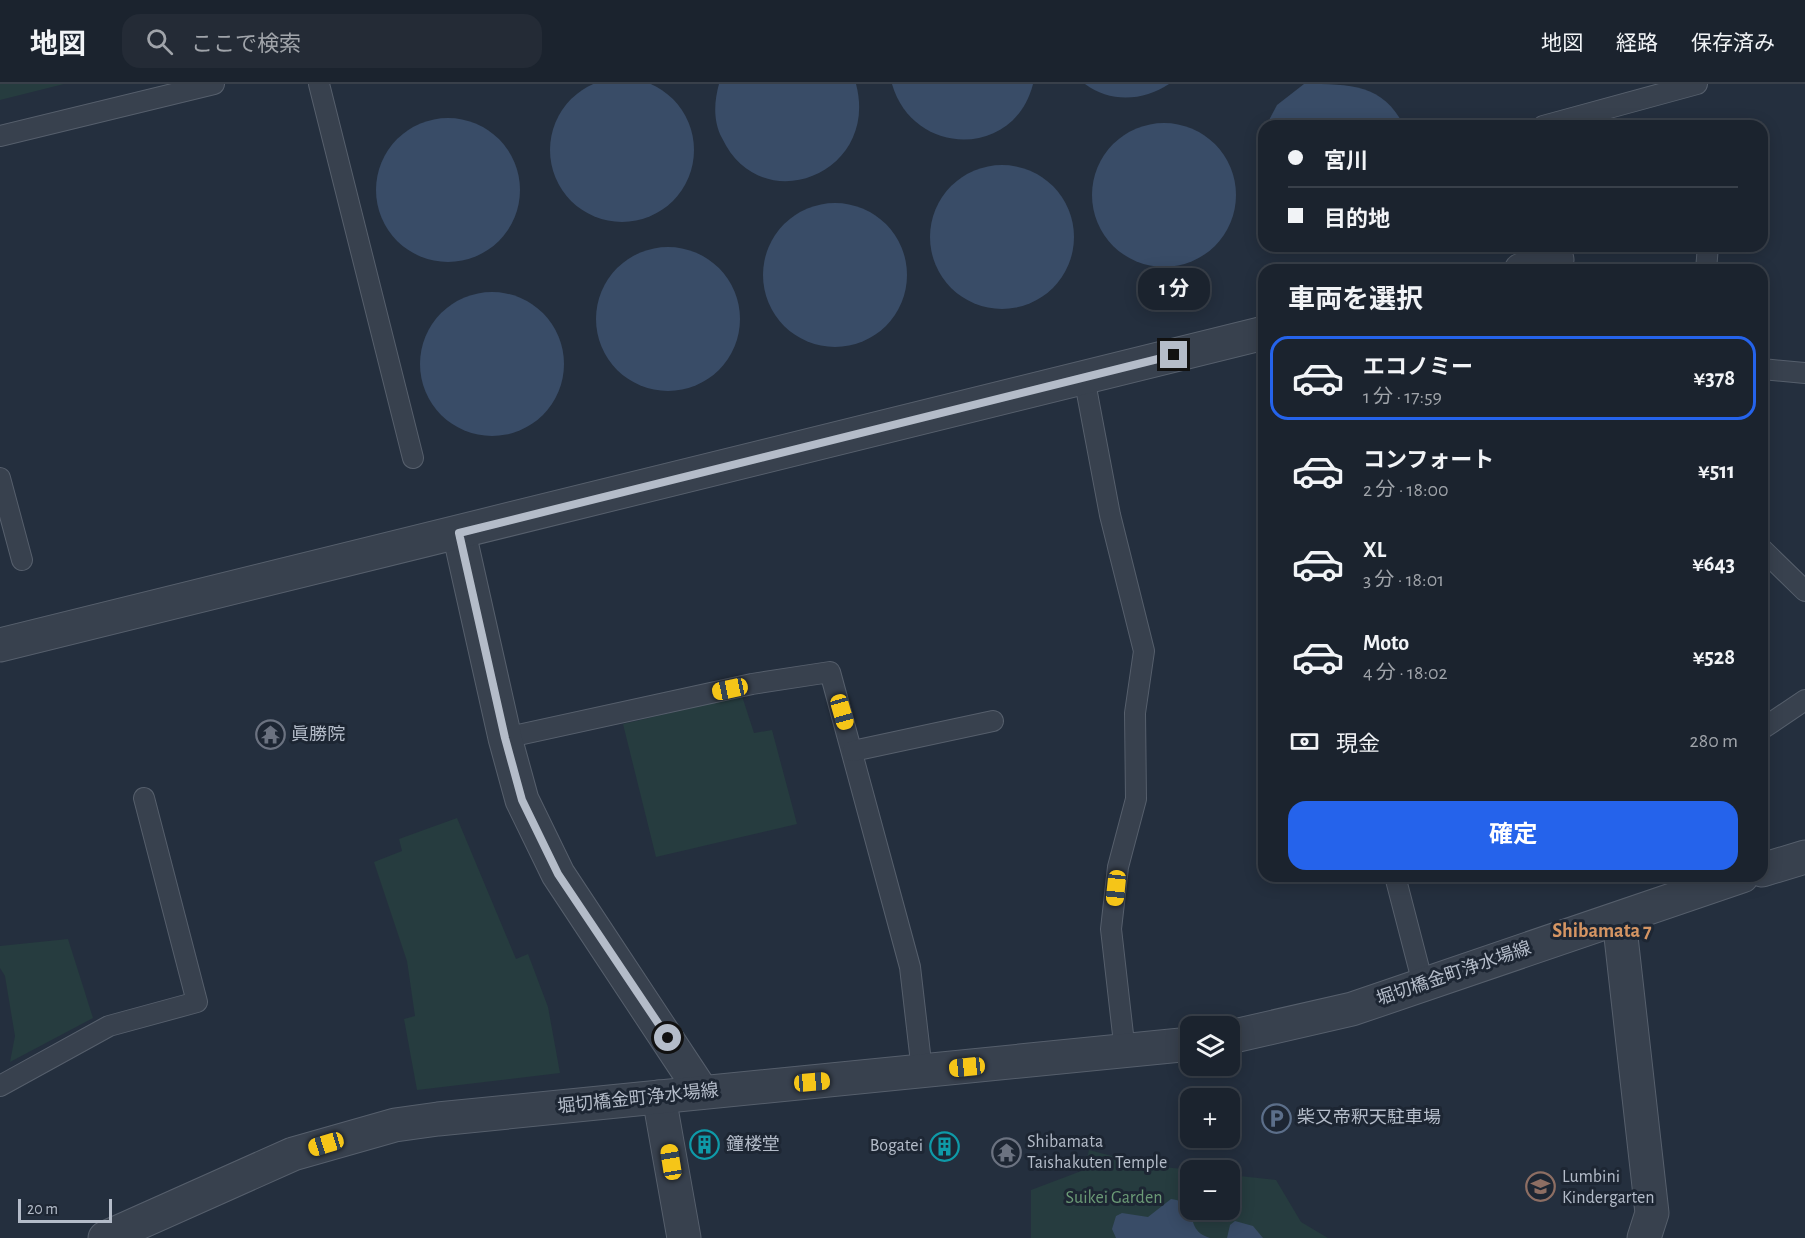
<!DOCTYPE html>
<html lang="ja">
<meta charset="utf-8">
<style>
:root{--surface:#1b232e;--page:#242b36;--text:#f1f3f6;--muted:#a0a4aa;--line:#39404a;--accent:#2563eb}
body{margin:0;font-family:"Alegreya Sans","Noto Sans JP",sans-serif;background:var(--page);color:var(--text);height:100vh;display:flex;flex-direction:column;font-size:22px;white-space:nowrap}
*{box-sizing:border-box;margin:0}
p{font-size:20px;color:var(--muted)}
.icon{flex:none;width:33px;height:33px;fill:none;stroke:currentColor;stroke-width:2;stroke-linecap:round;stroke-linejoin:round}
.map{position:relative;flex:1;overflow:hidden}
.panel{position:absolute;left:1258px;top:180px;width:510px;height:618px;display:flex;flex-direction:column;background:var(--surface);border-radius:18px;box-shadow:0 3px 15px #0003,0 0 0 2px var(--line)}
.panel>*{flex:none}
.guide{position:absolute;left:1258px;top:36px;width:510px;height:132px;border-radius:18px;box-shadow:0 3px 15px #0003,0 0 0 2px var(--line);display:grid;align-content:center;height:132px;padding:0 30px;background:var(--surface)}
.buttons{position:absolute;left:1180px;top:932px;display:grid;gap:12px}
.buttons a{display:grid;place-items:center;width:60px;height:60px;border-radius:12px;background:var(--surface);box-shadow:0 3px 15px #0003,0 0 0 2px var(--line);font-size:30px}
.scale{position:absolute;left:18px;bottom:15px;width:94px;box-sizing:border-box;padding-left:6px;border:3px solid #b4bcc9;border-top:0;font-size:16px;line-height:21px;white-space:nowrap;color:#b4bcc9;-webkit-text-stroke:4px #1d2633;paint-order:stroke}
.end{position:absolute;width:27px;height:27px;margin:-14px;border:8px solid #b4bcc9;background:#111;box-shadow:0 0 0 3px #111}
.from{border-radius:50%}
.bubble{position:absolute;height:42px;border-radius:18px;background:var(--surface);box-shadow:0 3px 15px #0003,0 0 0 2px var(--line);font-size:20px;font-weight:700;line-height:42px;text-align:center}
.car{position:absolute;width:18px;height:36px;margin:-18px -9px;border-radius:8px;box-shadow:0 0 4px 2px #0007;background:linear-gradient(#f5c518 24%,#345 0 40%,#f5c518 0 76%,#345 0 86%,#f5c518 0)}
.guide b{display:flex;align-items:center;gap:21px;height:57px;font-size:22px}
.guide b+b{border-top:2px solid var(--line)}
.guide i{width:15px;height:15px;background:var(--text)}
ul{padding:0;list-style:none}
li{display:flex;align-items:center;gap:18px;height:84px;margin:0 12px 9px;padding:0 18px;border:3px solid transparent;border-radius:18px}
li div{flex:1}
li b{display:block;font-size:22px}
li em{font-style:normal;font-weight:700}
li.current{border-color:var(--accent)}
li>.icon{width:54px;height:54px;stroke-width:1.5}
h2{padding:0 30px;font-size:27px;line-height:72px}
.pay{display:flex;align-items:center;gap:15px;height:66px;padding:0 30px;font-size:22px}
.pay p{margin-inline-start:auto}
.action{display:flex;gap:12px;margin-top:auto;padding:12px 30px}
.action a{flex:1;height:69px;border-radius:18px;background:var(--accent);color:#fff;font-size:24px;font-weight:700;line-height:69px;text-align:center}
header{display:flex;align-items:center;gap:36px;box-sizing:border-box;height:84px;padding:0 30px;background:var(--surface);border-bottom:2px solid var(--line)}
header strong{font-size:28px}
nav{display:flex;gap:33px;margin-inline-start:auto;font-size:21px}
.search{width:420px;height:54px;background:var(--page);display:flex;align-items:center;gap:15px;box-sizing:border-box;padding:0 21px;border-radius:18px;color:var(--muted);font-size:22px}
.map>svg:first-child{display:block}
.green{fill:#263c3f}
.water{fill:#394c67}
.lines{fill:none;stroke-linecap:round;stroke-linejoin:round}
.service-casing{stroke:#565f6c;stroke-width:22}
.minor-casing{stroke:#565f6c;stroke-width:35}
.tertiary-casing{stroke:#565f6c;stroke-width:35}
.service{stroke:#38414e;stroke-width:20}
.minor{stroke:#38414e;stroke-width:33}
.tertiary{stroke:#38414e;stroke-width:33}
.route{stroke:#b4bcc9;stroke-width:8}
.labels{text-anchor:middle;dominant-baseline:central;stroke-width:6;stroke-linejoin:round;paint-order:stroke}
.poi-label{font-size:18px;fill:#b4bcc9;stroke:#1d2633;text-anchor:start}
.street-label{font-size:18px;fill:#b4bcc9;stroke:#1d2633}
.park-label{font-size:18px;fill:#6b9a76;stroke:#1d2633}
.neighbourhood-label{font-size:20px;font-weight:bold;fill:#d59563;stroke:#1d2633}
</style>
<header>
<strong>地図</strong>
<div class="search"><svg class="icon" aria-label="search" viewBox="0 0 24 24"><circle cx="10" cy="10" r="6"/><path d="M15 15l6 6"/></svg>ここで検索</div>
<nav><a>地図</a><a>経路</a><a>保存済み</a></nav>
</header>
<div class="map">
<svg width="1805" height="1154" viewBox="0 0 1805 1154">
<rect width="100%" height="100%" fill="#242f3e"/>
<!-- green -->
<g class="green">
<polygon points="0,0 64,0 0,16"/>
<polygon points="742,612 754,649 772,646 797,740 656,773 623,640"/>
<polygon points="457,734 516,875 528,870 548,923 560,989 417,1006 404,935 415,932 407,877 374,778 402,767 399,755"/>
<polygon points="68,855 93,934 10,978 15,952 5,892 0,884 0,862"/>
<polygon points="1089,1066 1146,1081 1191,1086 1191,1125 1230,1125 1230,1091 1276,1096 1301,1138 1328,1154 1031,1154 1031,1106 1084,1086"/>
</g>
<!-- water -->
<g class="water">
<circle cx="622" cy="66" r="72"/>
<path d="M719 0H856C880 90 761 137 722 54 713 37 714 18 719 0Z"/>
<path d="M892 0H1033C1014 75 913 73 892 0Z"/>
<path d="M1085 0H1169C1144 17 1110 19 1085 0Z"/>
<path d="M1304 0C1351 0 1383 0 1404 42H1266L1277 21Z"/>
<circle cx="448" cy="106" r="72"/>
<circle cx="1164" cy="111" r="72"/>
<circle cx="1002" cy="153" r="72"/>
<circle cx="835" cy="191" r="72"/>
<circle cx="668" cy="235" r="72"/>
<circle cx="492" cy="280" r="72"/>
<path d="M1171 1115C1203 1119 1181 1145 1210 1154H1116L1112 1145 1116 1132 1122 1129 1148 1133Z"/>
<polygon points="1235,1137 1253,1142 1263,1154 1227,1154 1230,1141"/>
</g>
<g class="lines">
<defs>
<g id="service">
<polyline points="319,0 413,374"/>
<polyline points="1543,42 1697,0"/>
<polyline points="0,52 214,0"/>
<polyline points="1706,186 1708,162"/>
<polyline points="1762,285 1805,289"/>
<polyline points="1084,293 1110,431 1144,567 1135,629 1136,715 1118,783 1111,845 1125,968"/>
<polyline points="0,394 22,476"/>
<polyline points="1762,465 1805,507"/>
<polyline points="1762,645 1805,616"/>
<polyline points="505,654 752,600 830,588 910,883 922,987"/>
<polyline points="853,667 993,637"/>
<polyline points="1395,792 1423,900"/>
<polyline points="0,1002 109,942 197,918 144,714"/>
</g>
<g id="minor">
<polyline points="1521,186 1557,176 1554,162"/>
<polyline points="459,449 505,654 522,716 558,790 702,1008"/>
<polyline points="0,561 1264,249"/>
<polyline points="1619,835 1652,1129 1644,1154"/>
<polyline points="659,1013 684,1154"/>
</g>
<g id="tertiary">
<polyline points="1762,786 1805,773"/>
<polyline points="1230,953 1352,925 1742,792"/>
<polyline points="105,1154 293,1070 395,1041 438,1035 1191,960"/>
</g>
</defs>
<!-- service casing -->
<use href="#service" class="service-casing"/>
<!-- minor casing -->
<use href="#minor" class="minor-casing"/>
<!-- tertiary casing -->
<use href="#tertiary" class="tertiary-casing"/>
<!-- service -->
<use href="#service" class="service"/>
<!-- minor -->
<use href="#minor" class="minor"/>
<!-- tertiary -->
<use href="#tertiary" class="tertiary"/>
</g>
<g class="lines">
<!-- route -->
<polyline class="route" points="668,954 558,790 522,716 505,654 459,449 1174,271"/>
</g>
<!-- icons -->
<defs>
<symbol id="temple-ring" viewBox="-11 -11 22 22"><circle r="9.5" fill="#1d2633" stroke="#6b7280" stroke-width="1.5"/><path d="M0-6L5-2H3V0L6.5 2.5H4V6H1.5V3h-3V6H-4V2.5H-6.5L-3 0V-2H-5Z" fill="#6b7280"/></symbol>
<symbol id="parking-ring" viewBox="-11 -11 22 22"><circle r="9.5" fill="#1d2633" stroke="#5c6f8a" stroke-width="1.5"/><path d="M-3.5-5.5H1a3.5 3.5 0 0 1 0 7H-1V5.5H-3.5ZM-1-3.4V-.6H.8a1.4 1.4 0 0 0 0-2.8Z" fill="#5c6f8a"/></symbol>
<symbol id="building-ring" viewBox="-11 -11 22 22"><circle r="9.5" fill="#1d2633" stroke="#0f9aa8" stroke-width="1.5"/><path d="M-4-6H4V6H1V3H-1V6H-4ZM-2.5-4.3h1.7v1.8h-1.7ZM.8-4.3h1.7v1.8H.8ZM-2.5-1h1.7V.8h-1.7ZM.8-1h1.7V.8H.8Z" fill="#0f9aa8"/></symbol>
<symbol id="school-ring" viewBox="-11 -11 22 22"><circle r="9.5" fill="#1d2633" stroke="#8d6e63" stroke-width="1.5"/><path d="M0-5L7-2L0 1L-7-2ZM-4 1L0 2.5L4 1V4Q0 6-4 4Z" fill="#8d6e63"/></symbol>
</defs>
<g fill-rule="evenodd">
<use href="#temple-ring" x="254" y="634" width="33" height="33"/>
<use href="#parking-ring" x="1260" y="1018" width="33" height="33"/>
<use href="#building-ring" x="688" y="1044" width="33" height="33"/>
<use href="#building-ring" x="928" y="1046" width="33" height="33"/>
<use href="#temple-ring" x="990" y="1052" width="33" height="33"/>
<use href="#school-ring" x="1524" y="1086" width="33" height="33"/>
</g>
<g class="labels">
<!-- poi labels -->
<g class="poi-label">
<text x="291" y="651">眞勝院</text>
<text x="1297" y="1034">柴又帝釈天駐車場</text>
<text x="1027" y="1058">Shibamata<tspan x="1027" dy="21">Taishakuten Temple</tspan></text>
<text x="726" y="1061">鐘楼堂</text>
<text x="923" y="1062" text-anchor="end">Bogatei</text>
<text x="1562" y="1093">Lumbini<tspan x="1562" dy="21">Kindergarten</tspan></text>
</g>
<!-- street labels -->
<g class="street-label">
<text transform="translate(1454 890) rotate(-19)">堀切橋金町浄水場線</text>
<text transform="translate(638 1015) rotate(-6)">堀切橋金町浄水場線</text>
</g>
<!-- park labels -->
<g class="park-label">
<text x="1114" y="1114">Suikei Garden</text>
</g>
<!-- neighbourhood labels -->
<g class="neighbourhood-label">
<text x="1602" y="847">Shibamata 7</text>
</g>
</g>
</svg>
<div class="buttons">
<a><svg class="icon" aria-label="layers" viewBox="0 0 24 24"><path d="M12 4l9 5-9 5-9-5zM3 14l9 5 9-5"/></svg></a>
<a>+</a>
<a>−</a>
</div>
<div class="scale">20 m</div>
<i class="end from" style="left:668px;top:954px"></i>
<i class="end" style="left:1174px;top:271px"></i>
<div class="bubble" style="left:1138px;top:184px;width:72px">1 分</div>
<i class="car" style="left:730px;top:605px;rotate:258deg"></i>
<i class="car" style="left:842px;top:628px;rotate:164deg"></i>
<i class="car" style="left:1116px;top:804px;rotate:186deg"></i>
<i class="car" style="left:967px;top:983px;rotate:264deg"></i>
<i class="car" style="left:812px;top:998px;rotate:85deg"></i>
<i class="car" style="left:326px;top:1060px;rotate:253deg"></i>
<i class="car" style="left:671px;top:1078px;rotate:351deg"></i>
<div class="guide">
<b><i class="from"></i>宮川</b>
<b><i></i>目的地</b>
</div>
<section class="panel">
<h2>車両を選択</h2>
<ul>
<li class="current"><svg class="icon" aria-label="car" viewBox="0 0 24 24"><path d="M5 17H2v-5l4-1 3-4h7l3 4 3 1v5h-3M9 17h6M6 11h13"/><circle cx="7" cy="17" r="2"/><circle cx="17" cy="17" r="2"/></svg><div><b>エコノミー</b><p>1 分 · 17:59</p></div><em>¥378</em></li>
<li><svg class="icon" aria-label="car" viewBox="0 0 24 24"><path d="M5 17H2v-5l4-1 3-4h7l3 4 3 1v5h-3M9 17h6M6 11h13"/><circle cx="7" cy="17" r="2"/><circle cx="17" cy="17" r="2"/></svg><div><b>コンフォート</b><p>2 分 · 18:00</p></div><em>¥511</em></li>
<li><svg class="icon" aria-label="car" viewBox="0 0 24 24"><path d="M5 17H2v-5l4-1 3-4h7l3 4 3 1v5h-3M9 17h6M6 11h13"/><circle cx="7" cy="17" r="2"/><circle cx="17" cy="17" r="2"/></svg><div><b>XL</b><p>3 分 · 18:01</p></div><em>¥643</em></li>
<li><svg class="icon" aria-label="car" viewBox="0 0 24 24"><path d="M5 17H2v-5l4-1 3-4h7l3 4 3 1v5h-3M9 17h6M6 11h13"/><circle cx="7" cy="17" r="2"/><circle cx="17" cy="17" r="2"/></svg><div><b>Moto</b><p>4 分 · 18:02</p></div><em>¥528</em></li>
</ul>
<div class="pay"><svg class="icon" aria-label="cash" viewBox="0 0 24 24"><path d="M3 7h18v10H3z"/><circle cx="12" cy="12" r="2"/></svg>現金<p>280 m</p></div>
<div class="action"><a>確定</a></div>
</section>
</div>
